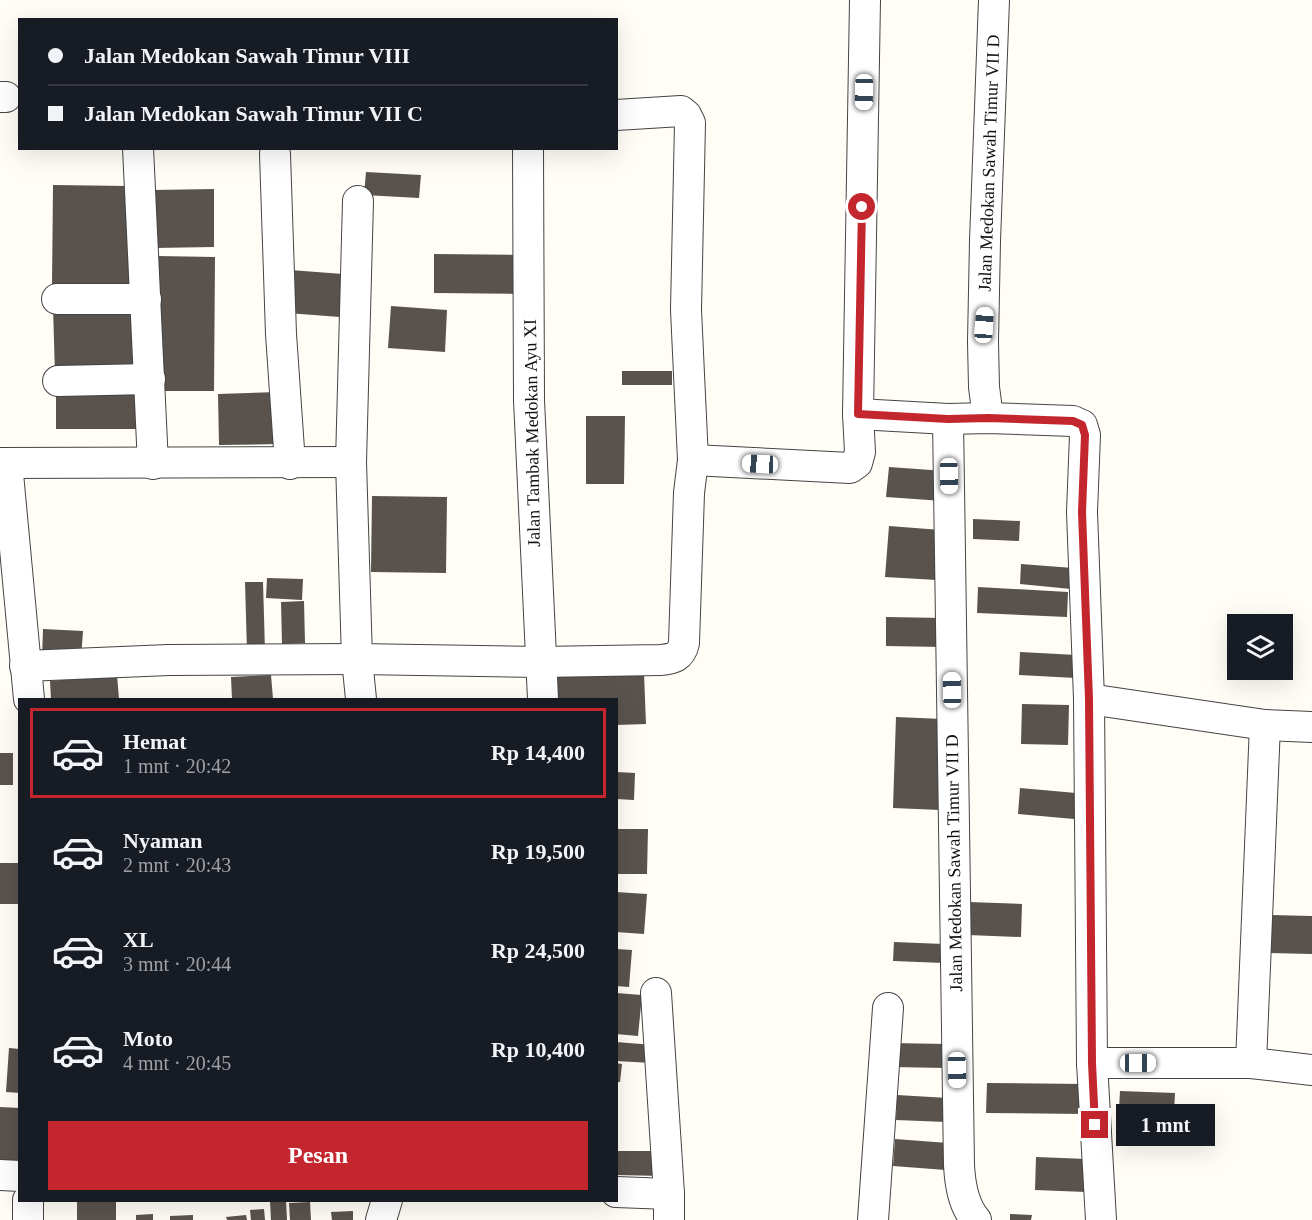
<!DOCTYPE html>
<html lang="id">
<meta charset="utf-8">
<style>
:root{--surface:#171b24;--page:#20242c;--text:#f1f3f6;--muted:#9ea1a6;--line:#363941;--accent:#c4262e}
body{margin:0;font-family:"Times New Roman",serif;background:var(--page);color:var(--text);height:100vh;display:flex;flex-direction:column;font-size:22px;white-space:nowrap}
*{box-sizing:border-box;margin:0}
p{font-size:20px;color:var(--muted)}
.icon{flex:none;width:33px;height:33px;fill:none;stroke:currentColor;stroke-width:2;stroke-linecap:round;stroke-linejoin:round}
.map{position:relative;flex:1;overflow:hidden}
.drawer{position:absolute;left:18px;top:698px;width:600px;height:504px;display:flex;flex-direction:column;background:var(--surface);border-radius:0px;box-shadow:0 6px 24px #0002}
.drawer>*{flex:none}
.banner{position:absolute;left:18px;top:18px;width:600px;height:132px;border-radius:0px;box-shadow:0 6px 24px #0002;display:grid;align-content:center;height:132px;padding:0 30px;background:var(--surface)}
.tools{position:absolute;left:1227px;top:614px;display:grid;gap:12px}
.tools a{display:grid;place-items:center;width:66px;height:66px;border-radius:0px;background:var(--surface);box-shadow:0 6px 24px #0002;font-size:30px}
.end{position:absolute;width:27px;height:27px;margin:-14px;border:8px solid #c4262e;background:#fff;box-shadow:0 0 0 3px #fff}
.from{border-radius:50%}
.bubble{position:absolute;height:42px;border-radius:0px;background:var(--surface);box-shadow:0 6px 24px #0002;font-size:20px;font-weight:700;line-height:42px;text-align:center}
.car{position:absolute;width:18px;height:36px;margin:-18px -9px;border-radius:8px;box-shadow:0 0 4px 2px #0007;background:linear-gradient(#fff 24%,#345 0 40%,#fff 0 76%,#345 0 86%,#fff 0)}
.banner b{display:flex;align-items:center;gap:21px;height:57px;font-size:22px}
.banner b+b{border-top:2px solid var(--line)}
.banner i{width:15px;height:15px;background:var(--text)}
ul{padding:10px 0 0;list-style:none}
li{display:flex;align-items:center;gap:18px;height:90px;margin:0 12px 9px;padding:0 18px;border:3px solid transparent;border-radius:0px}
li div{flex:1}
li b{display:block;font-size:22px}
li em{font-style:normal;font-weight:700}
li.on{border-color:var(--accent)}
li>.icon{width:54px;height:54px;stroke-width:1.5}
.cta{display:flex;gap:12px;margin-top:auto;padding:12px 30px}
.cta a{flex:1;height:69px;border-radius:0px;background:var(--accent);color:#fff;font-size:24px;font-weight:700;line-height:69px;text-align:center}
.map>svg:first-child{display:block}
.building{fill:#5a524d}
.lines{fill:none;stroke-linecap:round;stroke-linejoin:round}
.minor-casing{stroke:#444;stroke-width:32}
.minor{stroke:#fff;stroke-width:30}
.route{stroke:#c4262e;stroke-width:8}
.labels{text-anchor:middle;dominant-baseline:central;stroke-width:6;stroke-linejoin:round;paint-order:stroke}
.street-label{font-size:18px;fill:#111;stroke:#fff}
</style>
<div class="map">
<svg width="1312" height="1220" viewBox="0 0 1312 1220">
<rect width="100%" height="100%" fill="#fffdf5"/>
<!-- building -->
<g class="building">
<polygon points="366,172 421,175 419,198 364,195"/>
<polygon points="53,185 129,186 129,286 52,286"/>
<polygon points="214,189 214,247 154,248 153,190"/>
<polygon points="434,254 522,255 521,294 434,293"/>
<polygon points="157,256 215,257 214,391 156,391"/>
<polygon points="290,270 343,274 340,317 287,313"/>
<polygon points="53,306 134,306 136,374 55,376"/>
<polygon points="391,306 447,310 445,352 388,348"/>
<rect x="622" y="371" width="50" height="14"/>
<polygon points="137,383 138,429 56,429 56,384"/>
<polygon points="278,392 279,444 219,445 218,394"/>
<polygon points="586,416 625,416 624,484 586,484"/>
<polygon points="889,467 945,471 943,501 886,497"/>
<polygon points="372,496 447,497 446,573 371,572"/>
<polygon points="973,519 1020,521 1019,541 973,539"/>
<polygon points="889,526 941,530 937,580 885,577"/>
<polygon points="1021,564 1073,568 1071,589 1020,584"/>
<polygon points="267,578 303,579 302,600 266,598"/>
<polygon points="245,582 263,582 265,651 247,652"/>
<polygon points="978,587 1068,592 1067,617 977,613"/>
<polygon points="304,601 305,643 282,644 281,602"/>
<polygon points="886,617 944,618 944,647 886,646"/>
<polygon points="43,629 83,631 81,659 42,657"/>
<polygon points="1020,652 1077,655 1076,678 1019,675"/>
<polygon points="644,673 646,724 616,725 616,699 554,699 553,676"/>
<polygon points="117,675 119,699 51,699 50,681"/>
<polygon points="271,675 273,699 232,699 231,677"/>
<polygon points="1022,704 1069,705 1068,745 1021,744"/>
<polygon points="896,717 943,719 940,810 893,808"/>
<rect x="0" y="753" width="13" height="32"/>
<polygon points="616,772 635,773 634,800 616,799"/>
<polygon points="1020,788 1076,793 1074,819 1018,814"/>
<polygon points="616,829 648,829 647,874 616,874"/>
<rect x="0" y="863" width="20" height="41"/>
<polygon points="616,892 647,894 644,934 616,932"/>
<polygon points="969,902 1022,904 1021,937 968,935"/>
<polygon points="1271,915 1312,916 1312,954 1269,953"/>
<polygon points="894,942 944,944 944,963 893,961"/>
<polygon points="616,949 632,950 629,987 616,986"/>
<polygon points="616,993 642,995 638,1036 616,1034"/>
<polygon points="616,1042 654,1045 652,1063 616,1061"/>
<polygon points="891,1043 947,1044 947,1068 891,1067"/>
<polygon points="9,1048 20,1049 20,1093 6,1092"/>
<polygon points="616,1063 622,1064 620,1082 616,1082"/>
<polygon points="987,1083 1085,1084 1085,1114 986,1113"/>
<polygon points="1120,1091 1175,1093 1173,1132 1118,1129"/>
<polygon points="897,1095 948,1098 946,1122 896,1120"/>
<polygon points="0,1107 20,1108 20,1170 0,1169"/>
<polygon points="895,1139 948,1143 946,1170 893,1166"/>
<polygon points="616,1151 662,1151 662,1176 616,1175"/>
<polygon points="1036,1157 1087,1159 1086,1192 1035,1190"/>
<polygon points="286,1200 287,1220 271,1220 270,1201"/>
<rect x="77" y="1201" width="39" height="19"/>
<polygon points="310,1202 311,1220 290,1220 289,1203"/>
<polygon points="264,1209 265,1220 251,1220 250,1210"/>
<polygon points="353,1211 353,1220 332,1220 331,1212"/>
<polygon points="153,1214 153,1220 136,1220 136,1215"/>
<polygon points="1010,1214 1032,1215 1031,1220 1010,1220"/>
<polygon points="193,1215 193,1220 170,1220 170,1216"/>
<polygon points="246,1215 247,1220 227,1220 226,1217"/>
</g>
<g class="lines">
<defs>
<g id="minor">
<polyline points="0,97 6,97"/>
<polyline points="138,148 153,464"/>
<polyline points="528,148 529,400 543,699"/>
<polyline points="275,154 281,334 290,464"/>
<polyline points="358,201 351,462 357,659 361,699"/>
<polyline points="57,299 146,299"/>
<polyline points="58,381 150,379"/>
<polyline points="858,414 948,419 988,418 1073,421 1082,425 1085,435 1082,512 1089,699 1092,1063 1101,1220"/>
<polyline points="988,418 984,387 983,342 985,241 994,0"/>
<path d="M948 419 959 1165C960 1184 963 1205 976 1220"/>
<polyline points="693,460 850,468 857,463 860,452 858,414 865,0"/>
<polyline points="0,463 351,462"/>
<polyline points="7,463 29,699"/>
<path d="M25 666 169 660 357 659 540 662 660 660C673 659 681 657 684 643L689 493 693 460 686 310 690 123 686 115 681 111 616 115"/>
<polyline points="1089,699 1265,725 1312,727"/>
<polyline points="656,993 669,1194 669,1220"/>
<polyline points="1092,1063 1251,1063 1312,1070"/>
<polyline points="1251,1063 1265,725"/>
<polyline points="0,1175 20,1176"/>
<polyline points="616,1192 669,1194"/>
<polyline points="28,1220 28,1200"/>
<polyline points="381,1220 387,1200"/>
<polyline points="873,1220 888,1008"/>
</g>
</defs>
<!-- minor casing -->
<use href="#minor" class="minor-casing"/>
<!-- minor -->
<use href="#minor" class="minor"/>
</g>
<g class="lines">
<!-- route -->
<polyline class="route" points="862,207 858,414 948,419 988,418 1073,421 1082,425 1085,435 1082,512 1089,699 1092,1063 1095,1125"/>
</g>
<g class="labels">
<!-- street labels -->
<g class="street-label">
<text transform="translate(989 163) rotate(-88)">Jalan Medokan Sawah Timur VII D</text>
<text transform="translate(532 433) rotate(-91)">Jalan Tambak Medokan Ayu XI</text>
<text transform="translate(954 863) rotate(-91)">Jalan Medokan Sawah Timur VII D</text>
</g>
</g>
</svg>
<div class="tools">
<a><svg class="icon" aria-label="layers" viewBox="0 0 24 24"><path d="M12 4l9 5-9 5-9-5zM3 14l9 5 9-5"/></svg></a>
</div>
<i class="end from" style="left:862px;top:207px"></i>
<i class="end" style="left:1095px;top:1125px"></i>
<div class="bubble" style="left:1116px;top:1104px;width:99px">1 mnt</div>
<i class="car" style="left:864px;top:92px;rotate:181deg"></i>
<i class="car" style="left:984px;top:325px;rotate:4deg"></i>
<i class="car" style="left:760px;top:464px;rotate:273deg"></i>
<i class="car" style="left:949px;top:476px;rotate:179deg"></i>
<i class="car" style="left:952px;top:690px;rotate:359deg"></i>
<i class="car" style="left:1138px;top:1063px;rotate:90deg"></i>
<i class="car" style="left:957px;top:1070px;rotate:179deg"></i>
<div class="banner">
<b><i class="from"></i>Jalan Medokan Sawah Timur VIII</b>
<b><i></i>Jalan Medokan Sawah Timur VII C</b>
</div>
<section class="drawer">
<ul>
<li class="on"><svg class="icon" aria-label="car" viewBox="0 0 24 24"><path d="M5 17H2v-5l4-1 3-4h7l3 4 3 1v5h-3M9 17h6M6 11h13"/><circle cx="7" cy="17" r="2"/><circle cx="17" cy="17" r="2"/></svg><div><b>Hemat</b><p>1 mnt · 20:42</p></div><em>Rp 14,400</em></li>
<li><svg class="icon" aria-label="car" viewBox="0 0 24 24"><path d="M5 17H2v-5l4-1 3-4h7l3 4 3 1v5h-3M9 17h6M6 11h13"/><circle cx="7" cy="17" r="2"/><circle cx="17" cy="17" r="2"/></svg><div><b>Nyaman</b><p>2 mnt · 20:43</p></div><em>Rp 19,500</em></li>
<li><svg class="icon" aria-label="car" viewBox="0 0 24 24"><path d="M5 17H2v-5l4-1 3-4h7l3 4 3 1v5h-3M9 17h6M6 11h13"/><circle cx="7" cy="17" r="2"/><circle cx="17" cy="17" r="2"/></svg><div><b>XL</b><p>3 mnt · 20:44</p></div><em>Rp 24,500</em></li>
<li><svg class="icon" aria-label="car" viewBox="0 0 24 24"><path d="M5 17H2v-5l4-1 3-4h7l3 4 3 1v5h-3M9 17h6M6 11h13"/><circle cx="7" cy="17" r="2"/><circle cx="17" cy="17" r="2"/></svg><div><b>Moto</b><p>4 mnt · 20:45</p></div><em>Rp 10,400</em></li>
</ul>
<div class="cta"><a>Pesan</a></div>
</section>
</div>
